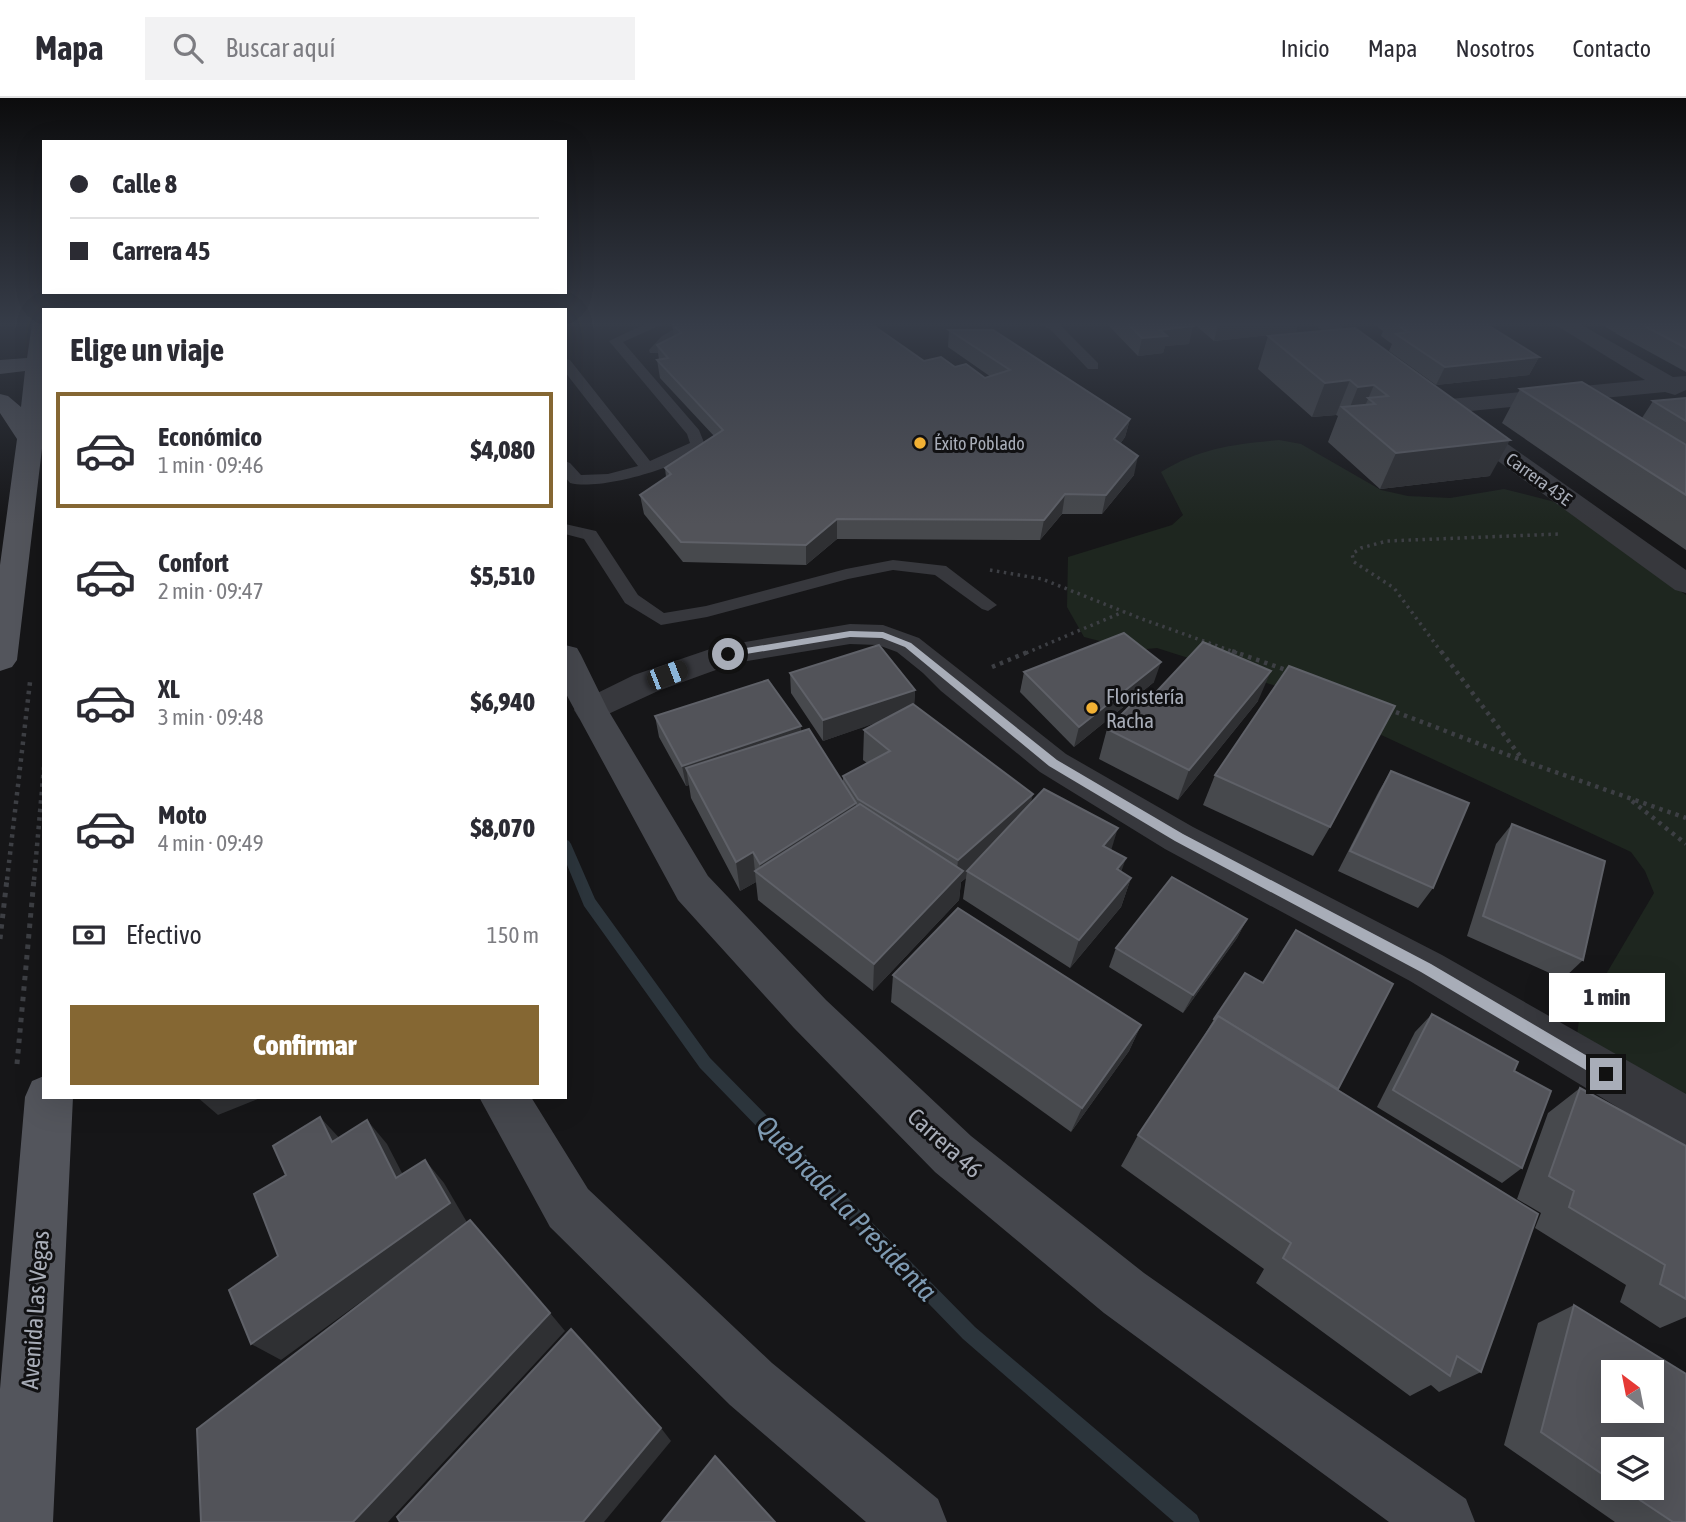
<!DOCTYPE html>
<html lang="es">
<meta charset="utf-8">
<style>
:root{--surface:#fff;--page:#f2f2f3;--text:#2b2b33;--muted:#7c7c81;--line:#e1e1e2;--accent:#856733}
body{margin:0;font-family:"Asap Condensed",sans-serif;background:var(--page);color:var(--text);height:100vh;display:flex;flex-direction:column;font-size:26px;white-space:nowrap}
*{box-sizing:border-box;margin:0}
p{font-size:23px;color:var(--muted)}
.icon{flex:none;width:38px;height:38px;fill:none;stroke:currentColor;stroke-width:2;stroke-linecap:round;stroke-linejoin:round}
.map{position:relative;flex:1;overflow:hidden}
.sheet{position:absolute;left:42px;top:210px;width:525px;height:791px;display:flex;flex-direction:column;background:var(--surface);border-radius:0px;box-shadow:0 7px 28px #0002}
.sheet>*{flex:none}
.banner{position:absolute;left:42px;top:42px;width:525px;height:154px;border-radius:0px;box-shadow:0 7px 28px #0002;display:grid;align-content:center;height:154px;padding:0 28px;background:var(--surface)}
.needle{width:46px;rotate:328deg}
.controls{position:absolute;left:1601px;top:1262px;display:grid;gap:14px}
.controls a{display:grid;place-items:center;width:63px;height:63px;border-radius:0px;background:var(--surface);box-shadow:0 7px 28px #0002;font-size:35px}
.end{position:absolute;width:32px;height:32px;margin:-16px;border:9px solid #a8adb8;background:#111;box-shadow:0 0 0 4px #111}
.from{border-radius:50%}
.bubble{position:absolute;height:49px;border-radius:0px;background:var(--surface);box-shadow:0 7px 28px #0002;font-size:23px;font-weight:800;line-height:49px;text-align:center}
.car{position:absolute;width:21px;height:42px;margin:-21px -10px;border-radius:9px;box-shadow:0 0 5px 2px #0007;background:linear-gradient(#222 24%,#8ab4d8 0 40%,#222 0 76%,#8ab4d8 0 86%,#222 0)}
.banner b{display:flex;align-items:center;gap:24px;height:66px;font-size:26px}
.banner b+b{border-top:2px solid var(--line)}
.banner i{width:18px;height:18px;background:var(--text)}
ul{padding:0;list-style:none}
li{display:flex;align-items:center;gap:21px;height:116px;margin:0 14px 10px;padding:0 14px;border:4px solid transparent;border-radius:0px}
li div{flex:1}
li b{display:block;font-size:26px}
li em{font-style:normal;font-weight:800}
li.active{border-color:var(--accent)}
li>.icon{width:63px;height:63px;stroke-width:1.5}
h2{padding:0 28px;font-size:32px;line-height:84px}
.pay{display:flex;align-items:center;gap:18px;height:77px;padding:0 28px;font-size:26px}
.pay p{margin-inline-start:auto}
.action{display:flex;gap:14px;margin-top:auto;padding:14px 28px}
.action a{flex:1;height:80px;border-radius:0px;background:var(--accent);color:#fff;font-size:28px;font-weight:800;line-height:80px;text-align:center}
header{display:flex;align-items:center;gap:42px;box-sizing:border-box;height:98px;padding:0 35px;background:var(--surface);border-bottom:2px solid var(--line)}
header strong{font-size:33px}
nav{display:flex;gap:38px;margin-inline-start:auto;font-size:24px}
.search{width:490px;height:63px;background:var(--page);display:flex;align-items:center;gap:18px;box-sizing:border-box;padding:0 24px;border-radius:0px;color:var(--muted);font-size:26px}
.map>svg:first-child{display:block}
.green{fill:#1e261f}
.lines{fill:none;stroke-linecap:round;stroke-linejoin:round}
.stream{fill:#2c353c;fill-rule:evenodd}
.path-far2{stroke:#3d3f44;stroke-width:3.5;stroke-dasharray:2.5 4.5;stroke-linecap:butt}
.path-far1{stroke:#3d3f44;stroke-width:4.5;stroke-dasharray:3.5 5;stroke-linecap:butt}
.path{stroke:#3d3f44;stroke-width:5;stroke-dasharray:4.5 6;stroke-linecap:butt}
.lane{fill:#37383d;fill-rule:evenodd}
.street{fill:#37383d;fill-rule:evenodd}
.secondary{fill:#45474d;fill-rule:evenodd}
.primary{fill:#53555c;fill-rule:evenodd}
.wall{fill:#47494d;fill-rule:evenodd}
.shaded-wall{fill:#2f3033}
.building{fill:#525359;stroke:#5f6168;stroke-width:2;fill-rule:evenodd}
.route{fill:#a8adb8}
.poi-dot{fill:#f2b134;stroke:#111113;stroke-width:2.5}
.labels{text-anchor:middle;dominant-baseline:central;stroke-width:6;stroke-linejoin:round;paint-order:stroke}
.far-poi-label{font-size:18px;fill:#a8adb8;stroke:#111113;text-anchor:start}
.far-street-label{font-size:18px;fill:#a8adb8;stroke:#111113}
.poi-label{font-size:21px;fill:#a8adb8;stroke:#111113;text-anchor:start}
.near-street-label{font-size:24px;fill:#a8adb8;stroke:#111113}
.near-water-label{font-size:28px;font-style:italic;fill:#7f9bb3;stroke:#111113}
</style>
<header>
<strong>Mapa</strong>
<div class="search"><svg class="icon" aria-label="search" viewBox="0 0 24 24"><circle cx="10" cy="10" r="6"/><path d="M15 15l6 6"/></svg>Buscar aquí</div>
<nav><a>Inicio</a><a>Mapa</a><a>Nosotros</a><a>Contacto</a></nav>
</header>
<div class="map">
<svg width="1686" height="1424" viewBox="0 0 1686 1424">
<rect width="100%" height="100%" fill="#161618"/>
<!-- green -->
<path class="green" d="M1279 342 1301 346 1381 392 1408 398 1450 400 1504 391 1559 405 1686 497V1052L1575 951 1579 922 1654 795 1645 773 1631 754 1279 589 1157 550 1135 552 1084 539 1067 509 1068 459 1172 427 1183 417 1161 374C1199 350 1235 346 1279 342Z"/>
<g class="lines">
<!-- stream -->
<polygon class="stream" points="565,741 569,743 571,746 595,801 710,960 975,1229 1197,1417 1200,1424 1174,1424 963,1241 700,970 584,808 565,762"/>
<!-- path-far2 -->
<g class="path-far2">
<polyline points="990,472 1042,481 1142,521 1237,555"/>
<polyline points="1026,555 1123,514"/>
<polyline points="1442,555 1394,490 1354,464 1352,456 1361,450 1387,443 1559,436"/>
</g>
<!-- path-far1 -->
<g class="path-far1">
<polyline points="1232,553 1289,573"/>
<polyline points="1441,553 1523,662"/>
<polyline points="992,569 1030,553"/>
<polyline points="1388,611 1524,663 1686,720"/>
<polyline points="1632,703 1686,746"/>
<polyline points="7,782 30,584"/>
<polyline points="34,782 44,669"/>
</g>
<!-- path -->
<g class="path">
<polyline points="0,841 7,781"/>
<polyline points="17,966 34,781"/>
</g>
<!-- lane -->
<g class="lane">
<path d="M645 226H663L623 244 699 332 705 347C685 369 600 393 570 385L565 379V363L570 365 581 377 608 376 638 368 565 274V261L570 262 650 363 690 345 687 336 609 243Z"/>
<polygon points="683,226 699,226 670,244 660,255 650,255 649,252 662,238"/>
<polygon points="1041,226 1059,226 1098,265 1098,271 1088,271 1051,232"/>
<polygon points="565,426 596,433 638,497 664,515 706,508 846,471 893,462 946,468 997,507 988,513 982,511 935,477 893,472 848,481 707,519 661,527 625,505 584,441 565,436"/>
</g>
<!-- street -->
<g class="street">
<polygon points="1314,226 1338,226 1384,262 1381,267 1365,267"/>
<polygon points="1554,226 1580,226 1673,279 1686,278 1686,292 1675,297 1665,294 1440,316 1432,314 1428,309 1432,304 1440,302 1645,282"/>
<polygon points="1459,316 1468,318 1686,472 1686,495 1675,492 1450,328 1447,323 1450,318"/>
<polygon points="850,526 883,527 919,540 1066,656 1193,729 1442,857 1686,996 1686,1047 1668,1040 1410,883 1165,751 1040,674 941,593 923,575 897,554 878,547 850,546 735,565 658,593 591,624 579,620 574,612 579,604 634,577 716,549"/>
</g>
<!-- secondary -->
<g class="secondary">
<polygon points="565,547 577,550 581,557 608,612 708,778 826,902 971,1038 1144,1175 1466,1401 1475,1424 1389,1424 1104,1215 935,1074 794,930 678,802 565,594"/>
<polygon points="479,999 531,999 588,1091 772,1265 938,1401 947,1424 866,1424 730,1307 550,1129"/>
</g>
<!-- primary -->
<g class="primary">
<polygon points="32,226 44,226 43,342 17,562 12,569 0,573 0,467 17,341 0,315 0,296 8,298 21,309 25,273 0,276 0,262 27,260"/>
<polygon points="44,978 44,999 73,999 53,1424 0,1424 0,1291 25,999 32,983"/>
</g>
</g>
<!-- wall -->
<g class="wall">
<polygon points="672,226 871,226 924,263 955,269 985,280 991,279 948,249 949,232 1130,321 1125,339 1120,346 1134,377 1102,416 1062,416 1040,442 837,441 806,467 683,464 644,416 640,397 666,379 665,370 714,338 660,280 657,262 659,262 657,247 674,239"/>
<polygon points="1107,226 1191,226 1189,246 1165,248 1163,255 1138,258"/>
<polygon points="1194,226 1298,226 1296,234 1214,243"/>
<polygon points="1374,226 1495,226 1488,228 1539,259 1529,277 1436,287 1389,253 1392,246 1381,238 1383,233"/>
<polygon points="1601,226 1686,226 1686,274 1615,235 1616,234 1614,234"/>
<polygon points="1355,230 1490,378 1380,391 1328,344 1338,318 1336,317 1312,319 1258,271 1268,238"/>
<polygon points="1520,291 1642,320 1653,303 1686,300 1686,452 1502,325"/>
<polygon points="1024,574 1154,584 1074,649 1020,594"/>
<polygon points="790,575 915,592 914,607 1031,706 1111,752 1121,774 1131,780 1121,809 1070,870 963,801 966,780 961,784 959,802 873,893 758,802 756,784 740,793 691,700 689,687 686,688 659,639 655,618 801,633 843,685 843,678 867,665 863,662 864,632 880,623 823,643 791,595"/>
<polygon points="1258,603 1178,702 1099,661 1107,631 1145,606"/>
<polygon points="1391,673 1433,790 1418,810 1338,773 1379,693"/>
<polygon points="1215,677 1330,729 1313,758 1203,707"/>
<polygon points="1512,726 1583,862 1563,881 1467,838 1496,746"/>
<polygon points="1247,821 1237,840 1183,915 1109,869 1116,850"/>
<polygon points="893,877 1141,927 1129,953 1071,1034 891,904"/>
<polygon points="1432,916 1514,973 1522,1070 1502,1085 1377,1009 1415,934"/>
<polygon points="1214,921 1338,991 1481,1274 1439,1294 1431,1287 1410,1298 1256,1185 1264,1171 1121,1068 1138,1037 1201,943"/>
<polygon points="1580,990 1686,1048 1686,1219 1660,1230 1620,1204 1626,1187 1535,1130 1541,1115 1517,1101 1548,1015"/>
<path d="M1574 1207 1686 1424H1615L1504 1347 1538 1225ZM1614 1351 1652 1390H1614Z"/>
</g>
<!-- shaded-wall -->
<g class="shaded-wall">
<polygon points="1218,226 1298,226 1296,234 1214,243"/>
<polygon points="1193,228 1189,246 1165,248 1163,255 1138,258 1142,240 1160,232"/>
<polygon points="1539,259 1529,277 1436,287 1445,269"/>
<polygon points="1350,282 1336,317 1312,319 1325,285"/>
<polygon points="1374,287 1359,322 1348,314 1358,289"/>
<polygon points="1130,321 1125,339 1110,360 1114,341"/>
<polygon points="1510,342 1490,378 1380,391 1396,355"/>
<polygon points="1138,358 1134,377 1102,416 1106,397"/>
<polygon points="1065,396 1062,416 1040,442 1044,422"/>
<polygon points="837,421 837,441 806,467 806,447"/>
<polygon points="1161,564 1154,584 1074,649 1079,629"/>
<polygon points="1271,573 1258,603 1178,702 1189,672"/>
<polygon points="915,592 914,612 823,643 823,622"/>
<polygon points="801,628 802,648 686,670 689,687 686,688 682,668"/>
<polygon points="1033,696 1026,726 967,773 966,780 961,784 959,802 873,893 874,866 956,781 958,762"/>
<polygon points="856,705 856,735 761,778 760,766"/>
<polygon points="1118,730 1109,759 1103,748"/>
<polygon points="753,754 756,784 740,793 736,764"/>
<polygon points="1126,760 1116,789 1117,771"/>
<polygon points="1131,780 1121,809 1070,870 1079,842"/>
<polygon points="1247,821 1237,840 1183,915 1193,897"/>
<polygon points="1141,927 1129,953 1071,1034 1082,1010"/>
<polygon points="197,999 263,999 218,1017"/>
<polygon points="320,1019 343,1044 332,1044"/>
<polygon points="367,1022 387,1046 416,1102 396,1080"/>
<polygon points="425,1062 444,1085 468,1126 281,1262 251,1246"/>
<polygon points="550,1215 565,1233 388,1424 353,1424"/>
<polygon points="661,1330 671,1343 604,1424 583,1424"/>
</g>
<!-- building -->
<g class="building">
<polygon points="673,226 871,226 924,263 941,259 955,269 966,266 985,280 1010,272 949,232 993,232 1130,321 1114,341 1138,358 1106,397 1065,396 1044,422 837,421 806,447 681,444 640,397 671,376 665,370 723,332 657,262 668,260 657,247 681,235"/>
<polygon points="1128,226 1191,226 1193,228 1160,232 1167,238 1142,240"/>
<polygon points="1396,226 1486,226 1539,259 1445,269 1396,236 1408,234"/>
<polygon points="1641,226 1686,226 1686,250"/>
<polygon points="1355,230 1510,342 1396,355 1342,309 1375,306 1368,300 1388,298 1374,287 1358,289 1350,282 1325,285 1268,238"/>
<polygon points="1582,284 1686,347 1686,397 1520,291"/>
<polygon points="1686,300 1686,323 1653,303"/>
<polygon points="1124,535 1161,564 1079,629 1024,574"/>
<polygon points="1203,544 1271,573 1189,672 1107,631 1136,602 1145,606"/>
<polygon points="879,547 915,592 823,622 790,575"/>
<polygon points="1289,568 1395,608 1330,729 1215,677"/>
<polygon points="768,582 801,628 682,668 655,618"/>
<polygon points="913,606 1033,696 958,762 858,701 843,678 890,653 864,632"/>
<polygon points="809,631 856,705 760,766 753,754 736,764 686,670"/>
<polygon points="1391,673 1469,705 1433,790 1350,753"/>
<polygon points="1044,691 1118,730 1103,748 1126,760 1117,771 1131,780 1079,842 967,773"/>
<polygon points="860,706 963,773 874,866 755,773"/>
<polygon points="1512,726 1605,763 1583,862 1483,818"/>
<polygon points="1172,779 1247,821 1193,897 1116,850"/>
<polygon points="958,810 1141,927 1082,1010 893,877"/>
<polygon points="1296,832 1393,886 1338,991 1218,918 1216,922 1214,921 1245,875 1263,885"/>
<polygon points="1432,916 1518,964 1514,973 1551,993 1522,1070 1393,992"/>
<polygon points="1218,918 1538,1116 1481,1274 1457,1258 1450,1278 1283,1160 1291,1145 1138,1037"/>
<polygon points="1580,990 1686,1048 1686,1201 1660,1186 1665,1167 1569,1109 1574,1093 1549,1078"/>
<polygon points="320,1019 332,1044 367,1022 396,1080 425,1062 450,1105 251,1246 229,1192 278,1158 254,1096 286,1077 273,1048"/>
<polygon points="470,1122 550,1215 353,1424 201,1424 197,1331"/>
<path d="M1574 1207 1686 1276V1424H1673L1622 1390H1652V1351H1614V1384L1541 1334ZM1614 1274H1652V1312H1614Z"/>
<polygon points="571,1231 661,1330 583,1424 400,1424 397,1419"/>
<polygon points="715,1358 775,1424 662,1424"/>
</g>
<!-- sky -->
<linearGradient id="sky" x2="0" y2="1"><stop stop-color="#0c0c0d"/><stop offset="0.53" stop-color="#363c48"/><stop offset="1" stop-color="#363c48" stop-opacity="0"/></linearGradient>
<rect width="1686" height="426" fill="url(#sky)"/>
<!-- route -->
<polygon class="route" points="850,533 883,534 911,545 1057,662 1183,736 1431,866 1611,972 1611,981 1601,981 1421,874 1175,743 1049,668 905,549 882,540 850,539 728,559 723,556 728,553"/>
<!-- markers -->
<g class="poi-dot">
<circle cx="920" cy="345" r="7"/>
<circle cx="1092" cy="610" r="7"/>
</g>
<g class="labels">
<!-- far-poi labels -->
<g class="far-poi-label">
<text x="934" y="345">Éxito Poblado</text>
</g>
<!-- far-street labels -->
<g class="far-street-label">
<text transform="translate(1539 381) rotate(36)">Carrera 43E</text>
</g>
<!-- poi labels -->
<g class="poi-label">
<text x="1106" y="598">Floristería<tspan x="1106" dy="24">Racha</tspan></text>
</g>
<!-- near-street labels -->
<g class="near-street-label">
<text transform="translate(945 1045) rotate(42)">Carrera 46</text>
<text transform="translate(35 1212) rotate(-86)">Avenida Las Vegas</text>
</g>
<!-- near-water labels -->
<g class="near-water-label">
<text transform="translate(847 1110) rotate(46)">Quebrada La Presidenta</text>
</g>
</g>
</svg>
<div class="controls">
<a><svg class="needle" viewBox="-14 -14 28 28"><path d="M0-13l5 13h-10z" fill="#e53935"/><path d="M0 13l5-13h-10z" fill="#7c7c81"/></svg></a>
<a><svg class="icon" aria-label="layers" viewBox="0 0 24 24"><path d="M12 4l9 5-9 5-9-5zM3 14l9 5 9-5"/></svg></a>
</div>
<i class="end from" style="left:728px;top:556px"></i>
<i class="end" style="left:1606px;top:976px"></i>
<div class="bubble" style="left:1549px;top:875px;width:116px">1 min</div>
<i class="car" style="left:667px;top:577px;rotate:69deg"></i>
<div class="banner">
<b><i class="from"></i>Calle 8</b>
<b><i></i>Carrera 45</b>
</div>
<section class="sheet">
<h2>Elige un viaje</h2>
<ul>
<li class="active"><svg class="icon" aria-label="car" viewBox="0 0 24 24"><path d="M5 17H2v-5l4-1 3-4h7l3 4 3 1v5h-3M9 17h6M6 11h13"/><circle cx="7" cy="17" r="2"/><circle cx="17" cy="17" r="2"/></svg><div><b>Económico</b><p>1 min · 09:46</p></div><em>$4,080</em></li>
<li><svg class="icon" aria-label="car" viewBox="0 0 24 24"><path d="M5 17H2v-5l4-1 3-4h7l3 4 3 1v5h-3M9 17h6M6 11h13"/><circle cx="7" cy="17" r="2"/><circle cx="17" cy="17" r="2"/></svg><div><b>Confort</b><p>2 min · 09:47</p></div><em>$5,510</em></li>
<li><svg class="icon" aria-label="car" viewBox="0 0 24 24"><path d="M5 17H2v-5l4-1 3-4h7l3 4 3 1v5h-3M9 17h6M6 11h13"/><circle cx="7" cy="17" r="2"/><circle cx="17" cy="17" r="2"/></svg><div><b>XL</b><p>3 min · 09:48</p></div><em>$6,940</em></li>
<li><svg class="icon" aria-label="car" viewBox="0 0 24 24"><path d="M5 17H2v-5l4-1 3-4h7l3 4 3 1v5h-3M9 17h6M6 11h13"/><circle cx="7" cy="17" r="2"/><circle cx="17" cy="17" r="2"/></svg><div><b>Moto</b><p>4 min · 09:49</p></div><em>$8,070</em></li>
</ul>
<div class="pay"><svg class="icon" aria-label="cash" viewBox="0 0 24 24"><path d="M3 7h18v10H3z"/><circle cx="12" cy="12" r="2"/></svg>Efectivo<p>150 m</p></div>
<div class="action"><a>Confirmar</a></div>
</section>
</div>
